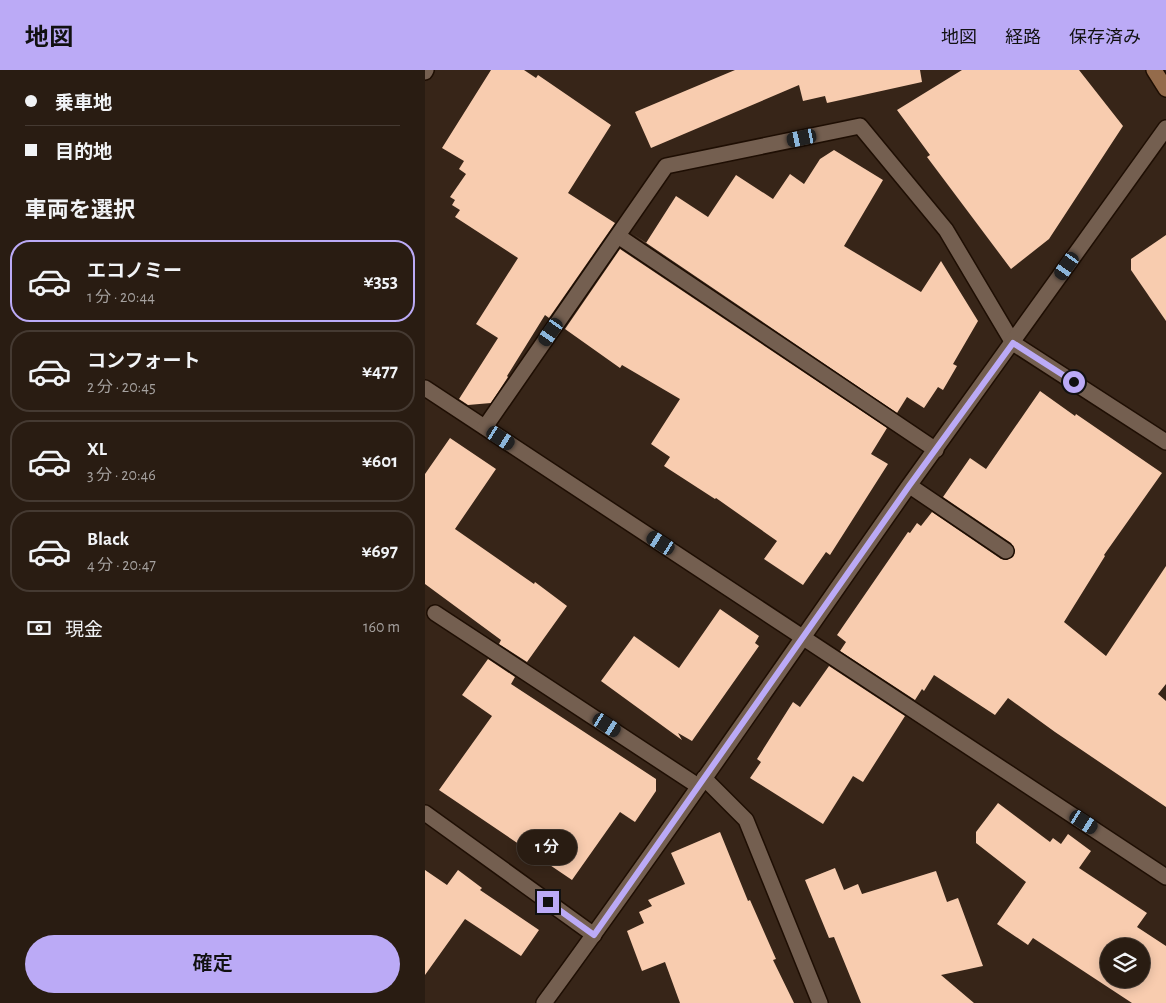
<!DOCTYPE html>
<html lang="ja">
<meta charset="utf-8">
<style>
:root{--surface:#291c12;--page:#352920;--text:#f1f3f6;--muted:#a5a19f;--line:#453a32;--accent:#bbaaf6}
body{margin:0;font-family:"Alegreya Sans","Noto Sans JP",sans-serif;background:var(--page);color:var(--text);height:100vh;display:flex;flex-direction:column;font-size:19px;white-space:nowrap}
*{box-sizing:border-box;margin:0}
p{font-size:16px;color:var(--muted)}
.icon{flex:none;width:28px;height:28px;fill:none;stroke:currentColor;stroke-width:2;stroke-linecap:round;stroke-linejoin:round}
.map{position:relative;flex:1;overflow:hidden}
.details{display:flex;flex-direction:column;background:var(--surface);width:425px}
.details>*{flex:none}
.hud{display:grid;align-content:center;height:110px;padding:0 25px;background:var(--surface)}
.fabs{position:absolute;left:675px;top:868px;display:grid;gap:10px}
.fabs a{display:grid;place-items:center;width:50px;height:50px;border-radius:50%;background:var(--surface);box-shadow:0 2px 12px #0003,0 0 0 1px var(--line);font-size:25px}
.end{position:absolute;width:22px;height:22px;margin:-11px;border:6px solid #bbaaf6;background:#111;box-shadow:0 0 0 2px #111}
.from{border-radius:50%}
.bubble{position:absolute;height:35px;border-radius:18px;background:var(--surface);box-shadow:0 2px 12px #0003,0 0 0 1px var(--line);font-size:16px;font-weight:600;line-height:35px;text-align:center}
.car{position:absolute;width:15px;height:30px;margin:-15px -8px;border-radius:6px;box-shadow:0 0 4px 1px #0007;background:linear-gradient(#222 24%,#8ab4d8 0 40%,#222 0 76%,#8ab4d8 0 86%,#222 0)}
.hud b{display:flex;align-items:center;gap:18px;height:48px;font-size:19px}
.hud b+b{border-top:1px solid var(--line)}
.hud i{width:12px;height:12px;background:var(--text)}
ul{padding:0;list-style:none}
li{display:flex;align-items:center;gap:15px;height:82px;margin:0 10px 8px;padding:0 15px;border:2px solid var(--line);border-radius:20px}
li div{flex:1}
li b{display:block;font-size:19px}
li em{font-style:normal;font-weight:600}
li.active{border-color:var(--accent)}
li>.icon{width:45px;height:45px;stroke-width:1.5}
h2{padding:0 25px;font-size:22px;line-height:60px}
.pay{display:flex;align-items:center;gap:12px;height:55px;padding:0 25px;font-size:19px}
.pay p{margin-inline-start:auto}
.cta{display:flex;gap:10px;margin-top:auto;padding:10px 25px}
.cta a{flex:1;height:58px;border-radius:30px;background:var(--accent);color:#111;font-size:20px;font-weight:600;line-height:58px;text-align:center}
header{display:flex;align-items:center;gap:30px;box-sizing:border-box;height:70px;padding:0 25px;background:var(--accent);color:#111}
header strong{font-size:24px}
nav{display:flex;gap:28px;margin-inline-start:auto;font-size:18px}
main{display:flex;flex:1;min-height:0}
.map>svg:first-child{display:block}
.building{fill:#f8ccaf;fill-rule:evenodd}
.lines{fill:none;stroke-linecap:round;stroke-linejoin:round}
.lane-casing{stroke:#1e0e03;stroke-width:18}
.street-casing{stroke:#1e0e03;stroke-width:18}
.secondary-casing{stroke:#1e0e03;stroke-width:18}
.lane{stroke:#745f50;stroke-width:15}
.street{stroke:#745f50;stroke-width:15}
.secondary{stroke:#946b4b;stroke-width:15}
.route{stroke:#bbaaf6;stroke-width:6}
</style>
<header>
<strong>地図</strong>
<nav><a>地図</a><a>経路</a><a>保存済み</a></nav>
</header>
<main>
<section class="details">
<div class="hud">
<b><i class="from"></i>乗車地</b>
<b><i></i>目的地</b>
</div>
<h2>車両を選択</h2>
<ul>
<li class="active"><svg class="icon" aria-label="car" viewBox="0 0 24 24"><path d="M5 17H2v-5l4-1 3-4h7l3 4 3 1v5h-3M9 17h6M6 11h13"/><circle cx="7" cy="17" r="2"/><circle cx="17" cy="17" r="2"/></svg><div><b>エコノミー</b><p>1 分 · 20:44</p></div><em>¥353</em></li>
<li><svg class="icon" aria-label="car" viewBox="0 0 24 24"><path d="M5 17H2v-5l4-1 3-4h7l3 4 3 1v5h-3M9 17h6M6 11h13"/><circle cx="7" cy="17" r="2"/><circle cx="17" cy="17" r="2"/></svg><div><b>コンフォート</b><p>2 分 · 20:45</p></div><em>¥477</em></li>
<li><svg class="icon" aria-label="car" viewBox="0 0 24 24"><path d="M5 17H2v-5l4-1 3-4h7l3 4 3 1v5h-3M9 17h6M6 11h13"/><circle cx="7" cy="17" r="2"/><circle cx="17" cy="17" r="2"/></svg><div><b>XL</b><p>3 分 · 20:46</p></div><em>¥601</em></li>
<li><svg class="icon" aria-label="car" viewBox="0 0 24 24"><path d="M5 17H2v-5l4-1 3-4h7l3 4 3 1v5h-3M9 17h6M6 11h13"/><circle cx="7" cy="17" r="2"/><circle cx="17" cy="17" r="2"/></svg><div><b>Black</b><p>4 分 · 20:47</p></div><em>¥697</em></li>
</ul>
<div class="pay"><svg class="icon" aria-label="cash" viewBox="0 0 24 24"><path d="M3 7h18v10H3z"/><circle cx="12" cy="12" r="2"/></svg>現金<p>160 m</p></div>
<div class="cta"><a>確定</a></div>
</section>
<div class="map">
<svg width="741" height="933" viewBox="0 0 741 933">
<rect width="100%" height="100%" fill="#372518"/>
<!-- building -->
<g class="building">
<polygon points="66,0 99,0 111,8 113,5 186,55 143,123 190,153 124,248 120,245 82,306 83,307 66,333 43,335 34,329 73,268 51,254 93,188 30,147 35,140 27,135 30,130 25,127 41,104 34,99 39,91 17,78"/>
<polygon points="310,0 495,0 497,12 402,33 400,26 378,31 374,15 226,78 210,42"/>
<polygon points="537,0 654,0 698,56 624,169 586,199 502,87 505,85 472,40"/>
<polygon points="409,80 458,110 419,176 496,222 516,191 553,251 528,294 532,296 518,320 513,317 499,338 482,327 472,343 208,164 221,173 251,126 283,147 311,105 348,129 365,104 379,114 395,89"/>
<polygon points="741,165 741,251 706,200 706,189"/>
<polygon points="195,179 462,358 446,384 463,394 405,485 401,482 378,515 339,489 352,471 291,428 290,429 239,396 245,387 226,374 255,329 197,295 195,298 140,259"/>
<polygon points="615,321 650,346 651,344 737,403 679,485 680,486 639,552 681,586 741,496 741,614 733,624 741,631 741,737 630,662 583,628 570,645 509,605 499,621 497,619 490,630 415,581 421,572 412,565 483,462 485,463 492,453 496,456 507,442 576,489 581,490 588,487 590,481 586,473 518,427 545,388 561,399"/>
<polygon points="25,368 71,399 30,459 109,514 110,512 142,536 102,592 74,574 76,570 0,514 0,404"/>
<polygon points="295,539 334,566 330,573 334,576 267,671 253,663 257,670 176,611 209,566 254,598"/>
<polygon points="63,589 90,607 86,614 231,709 231,721 210,752 195,742 147,810 14,720 67,646 37,625"/>
<polygon points="404,596 480,646 438,712 428,706 398,754 325,708 336,692 332,689 368,632 375,637"/>
<path d="M573 733 625 772 628 768 636 774 643 764 666 781 654 798 722 843 712 857 741 876V933H707L608 868 603 875 572 854 601 812 551 773V762ZM684 876H716V909H684Z"/>
<polygon points="295,762 323,831 325,830 351,889 348,890 369,933 255,933 240,892 217,901 202,861 219,853 214,842 227,836 223,830 260,814 246,783"/>
<polygon points="410,798 419,820 433,814 437,824 511,801 522,832 533,828 558,896 516,905 549,933 436,933 409,867 404,868 380,810"/>
<polygon points="0,800 22,815 33,800 57,818 55,820 114,860 96,886 40,849 0,905"/>
</g>
<g class="lines">
<defs>
<g id="lane">
<polyline points="485,416 581,481"/>
<polyline points="10,543 273,716"/>
<polyline points="279,708 321,750 395,933"/>
</g>
<g id="street">
<polyline points="0,2 1,0"/>
<polyline points="193,166 511,380"/>
<polyline points="0,318 741,807"/>
<polyline points="60,357 241,96 435,56 521,160 588,273 741,372"/>
<polyline points="0,743 169,865"/>
<path d="M119 933C244 763 362 589 483 417 568 297 655 178 741 58"/>
</g>
<polyline id="secondary" points="729,0 741,19"/>
</defs>
<!-- lane casing -->
<use href="#lane" class="lane-casing"/>
<!-- street casing -->
<use href="#street" class="street-casing"/>
<!-- secondary casing -->
<use href="#secondary" class="secondary-casing"/>
<!-- lane -->
<use href="#lane" class="lane"/>
<!-- street -->
<use href="#street" class="street"/>
<!-- secondary -->
<use href="#secondary" class="secondary"/>
</g>
<g class="lines">
<!-- route -->
<polyline class="route" points="123,832 169,865 484,416 588,273 649,312"/>
</g>
</svg>
<div class="fabs">
<a><svg class="icon" aria-label="layers" viewBox="0 0 24 24"><path d="M12 4l9 5-9 5-9-5zM3 14l9 5 9-5"/></svg></a>
</div>
<i class="end from" style="left:649px;top:312px"></i>
<i class="end" style="left:123px;top:832px"></i>
<div class="bubble" style="left:92px;top:760px;width:60px">1 分</div>
<i class="car" style="left:377px;top:68px;rotate:258deg"></i>
<i class="car" style="left:642px;top:196px;rotate:215deg"></i>
<i class="car" style="left:126px;top:262px;rotate:215deg"></i>
<i class="car" style="left:76px;top:368px;rotate:123deg"></i>
<i class="car" style="left:236px;top:473px;rotate:303deg"></i>
<i class="car" style="left:182px;top:655px;rotate:123deg"></i>
<i class="car" style="left:659px;top:752px;rotate:123deg"></i>
</div>
</main>
